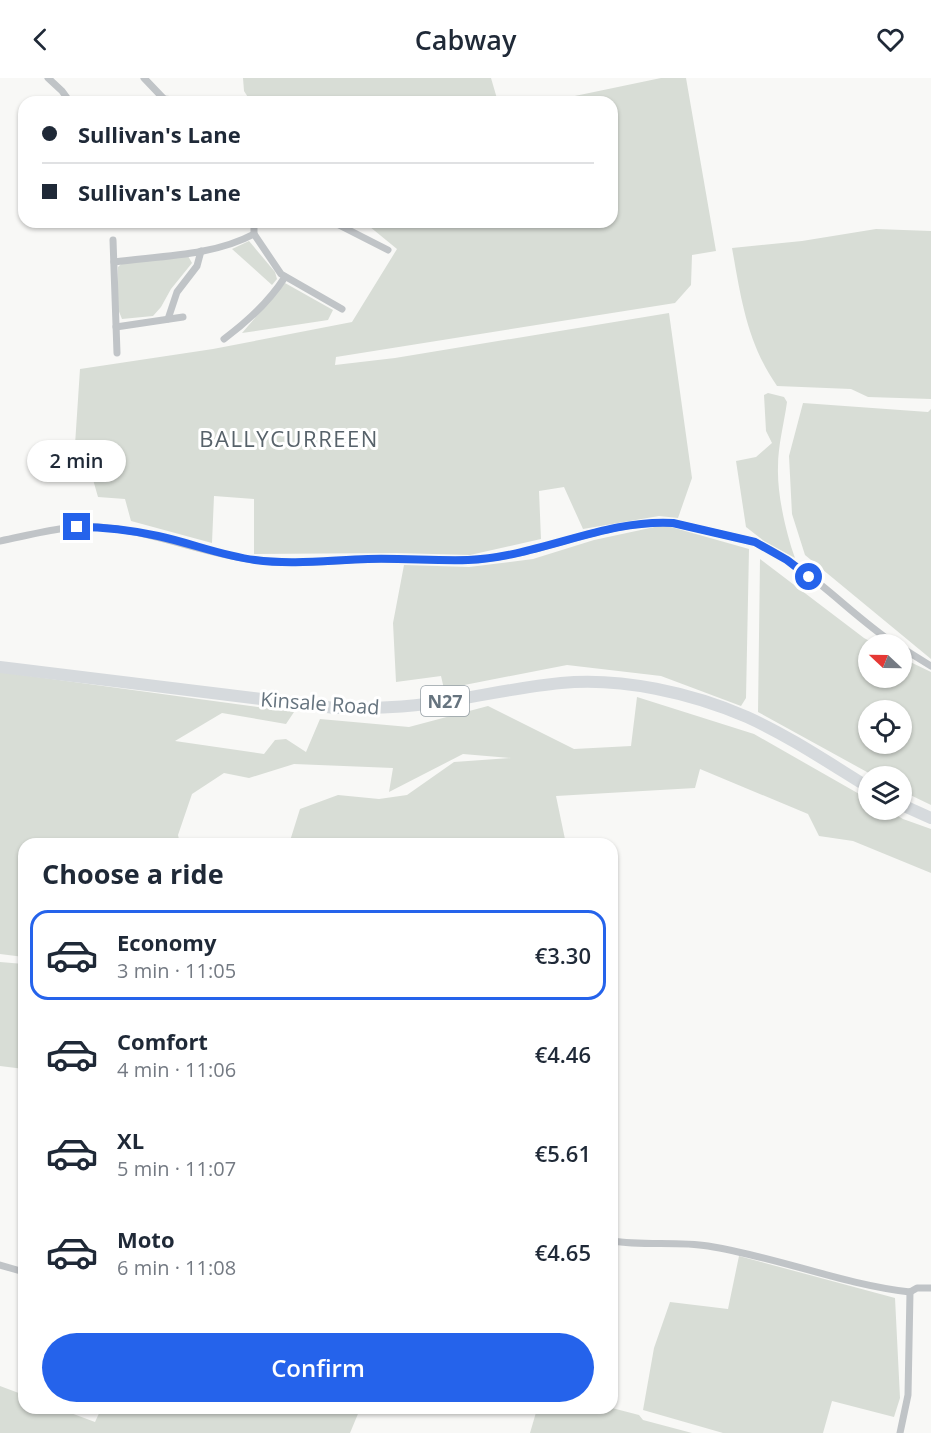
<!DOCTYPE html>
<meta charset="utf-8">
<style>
:root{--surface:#fff;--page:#f6f6f7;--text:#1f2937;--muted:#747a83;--line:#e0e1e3;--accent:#2563eb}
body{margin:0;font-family:"Open Sans",sans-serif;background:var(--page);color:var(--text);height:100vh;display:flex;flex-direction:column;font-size:22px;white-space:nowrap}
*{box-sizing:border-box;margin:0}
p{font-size:20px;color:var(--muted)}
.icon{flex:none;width:33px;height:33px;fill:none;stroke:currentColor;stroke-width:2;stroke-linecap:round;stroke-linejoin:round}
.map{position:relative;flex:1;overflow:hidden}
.panel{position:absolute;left:18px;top:760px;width:600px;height:576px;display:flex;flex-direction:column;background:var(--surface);border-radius:18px;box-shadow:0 2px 4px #0004}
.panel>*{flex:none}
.top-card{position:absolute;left:18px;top:18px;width:600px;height:132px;border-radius:18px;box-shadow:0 2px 4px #0004;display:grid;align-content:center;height:132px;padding:0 24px;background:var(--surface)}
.needle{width:39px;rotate:292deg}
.controls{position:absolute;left:858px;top:556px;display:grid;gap:12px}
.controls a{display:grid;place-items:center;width:54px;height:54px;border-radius:50%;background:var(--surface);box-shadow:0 2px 4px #0004;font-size:30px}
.end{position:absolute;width:27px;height:27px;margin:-14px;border:8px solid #2563eb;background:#fff;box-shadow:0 0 0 3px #fff}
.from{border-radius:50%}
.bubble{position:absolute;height:42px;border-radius:21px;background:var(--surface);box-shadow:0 2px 4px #0004;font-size:20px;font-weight:600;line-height:42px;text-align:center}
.top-card b{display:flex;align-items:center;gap:21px;height:57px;font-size:22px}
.top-card b+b{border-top:2px solid var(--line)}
.top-card i{width:15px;height:15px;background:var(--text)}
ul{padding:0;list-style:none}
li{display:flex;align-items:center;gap:18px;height:90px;margin:0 12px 9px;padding:0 12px;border:3px solid transparent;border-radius:18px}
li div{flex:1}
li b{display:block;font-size:22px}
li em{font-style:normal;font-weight:600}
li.current{border-color:var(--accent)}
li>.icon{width:54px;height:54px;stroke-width:1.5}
h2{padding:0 24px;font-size:27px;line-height:72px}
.primary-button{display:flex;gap:12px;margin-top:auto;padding:12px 24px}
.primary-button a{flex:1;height:69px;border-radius:36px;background:var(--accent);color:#fff;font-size:24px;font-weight:600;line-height:69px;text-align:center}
header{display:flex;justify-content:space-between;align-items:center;height:78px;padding:0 24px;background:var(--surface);font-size:27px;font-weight:600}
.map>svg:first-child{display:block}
.green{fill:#d8ddd6;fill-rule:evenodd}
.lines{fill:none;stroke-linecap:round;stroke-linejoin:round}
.street{stroke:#c0c4c7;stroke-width:7}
.highway{stroke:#d6dadd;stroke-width:12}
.route{stroke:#2563eb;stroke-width:8}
.labels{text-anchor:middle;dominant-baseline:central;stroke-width:6;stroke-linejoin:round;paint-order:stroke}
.shield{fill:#fff;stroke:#949ea5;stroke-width:1.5}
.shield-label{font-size:18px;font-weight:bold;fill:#66747f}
.street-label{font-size:20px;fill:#66747f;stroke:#fff}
.quarter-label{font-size:22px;letter-spacing:1.5px;fill:#57626a;stroke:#fff}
</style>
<header><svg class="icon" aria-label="back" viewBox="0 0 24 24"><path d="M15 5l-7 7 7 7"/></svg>Cabway<svg class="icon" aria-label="heart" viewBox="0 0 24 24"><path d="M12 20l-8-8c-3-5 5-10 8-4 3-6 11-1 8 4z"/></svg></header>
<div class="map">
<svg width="931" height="1355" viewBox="0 0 931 1355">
<rect width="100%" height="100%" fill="#f8f8f6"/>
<!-- green -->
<g class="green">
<polygon points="243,0 491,0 498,24 251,24 244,13"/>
<polygon points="661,0 686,0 716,173 692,177 691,207 675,225 336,279 335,287 395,280 669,235 692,400 678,440 659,438 583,451 564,409 539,413 541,461 470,477 396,475 254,476 254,421 214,418 212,465 131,443 125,421 98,419 92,398 73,397 80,291 213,271 352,244 397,171 364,144 612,144 612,24 546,24"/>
<path d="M876 151 931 153V321L868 319 851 311 777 308C747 265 741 220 732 170L802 163Z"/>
<polygon points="249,163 275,194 277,201 272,207 232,171"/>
<polygon points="188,178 192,185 171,211 161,229 153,238 122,241 118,231 118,189 123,184"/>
<polygon points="285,205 333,232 328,242 242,255"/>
<path d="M768 315 784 319 787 324C784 346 778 367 778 389 777 416 786 455 795 480L764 463 746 449 736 383 756 379 772 365 766 353 764 317Z"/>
<polygon points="803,325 928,334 931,331 931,581 805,477 792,436 789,378"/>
<polygon points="664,447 749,471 746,620 741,628 661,598 567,587 444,611 441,598 396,604 393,545 404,487 469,489 533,481 594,462"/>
<path d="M760 481 864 560 877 567H868V600H902V580L931 594V727L902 713V699H876L758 634ZM868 633H902V666H868Z"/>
<polygon points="0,594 294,634 286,646 222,635 175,663 264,676 275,662 286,661 306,674 320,641 409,649 488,628 574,671 631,668 637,619 754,656 868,721 868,732 888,732 903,741 931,751 931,795 853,763 819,758 808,736 700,691 695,710 556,718 566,766 289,766 300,731 338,717 379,721 407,717 454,684 511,680 463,676 389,714 393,690 294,686 249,700 224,695 192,716 178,757 180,766 24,766 24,879 0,876"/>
<polygon points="0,884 24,886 24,991 0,988"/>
<polygon points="739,1178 895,1220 900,1320 894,1339 832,1323 823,1355 723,1355 643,1332 654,1270 670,1224 728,1231"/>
<polygon points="0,1308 24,1317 24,1330 60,1331 95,1344 101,1331 360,1331 350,1355 0,1355"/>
<polygon points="612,1330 639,1337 643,1342 692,1355 530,1355 537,1331"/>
</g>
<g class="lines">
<!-- street -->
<g class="street">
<polyline points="48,0 62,13 70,24"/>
<polyline points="144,0 164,21 164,24"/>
<polyline points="164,21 195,24"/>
<polyline points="254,144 254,156 281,196 342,231"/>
<polyline points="333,144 388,172"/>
<polyline points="113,162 117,275"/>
<path d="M114 184C160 178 213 178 254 156"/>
<polyline points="168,241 177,214 197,188 201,173"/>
<polyline points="116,249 183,239"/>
<path d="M224 261C247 244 269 224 285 199"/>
<path d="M0 463C35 456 71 445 108 450 158 455 205 476 254 482 292 487 331 483 368 481 401 480 435 483 468 482 538 480 603 441 673 445L755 464C809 488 848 535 896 567"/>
<polyline points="902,570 931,588"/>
<path d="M612 1163C643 1168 678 1163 708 1168 777 1179 841 1206 910 1214"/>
<polyline points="0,1187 24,1194"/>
<polyline points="910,1214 917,1210 931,1210"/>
<polyline points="900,1355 908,1317 910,1214"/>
</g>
<!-- highway -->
<g class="highway">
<path d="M0 589 335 630C370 630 405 630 440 624 480 618 520 609 561 605 621 599 692 615 747 639 789 658 829 685 868 709"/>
<polyline points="902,727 931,740"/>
</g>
</g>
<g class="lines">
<!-- route -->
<path class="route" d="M77 449C104 449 131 452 158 458 191 465 222 478 255 482 292 487 331 482 368 481 402 480 435 483 468 482 539 479 604 441 673 445L755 464 787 482 809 499"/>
</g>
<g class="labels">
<!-- shield labels -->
<rect class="shield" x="421" y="608" width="48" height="30" rx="4.5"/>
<g class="shield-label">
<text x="445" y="623">N27</text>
</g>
<!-- street labels -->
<g class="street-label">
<text transform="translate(320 625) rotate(4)">Kinsale Road</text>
</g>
<!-- quarter labels -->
<g class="quarter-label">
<text x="289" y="360">BALLYCURREEN</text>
</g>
</g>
</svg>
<div class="controls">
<a><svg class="needle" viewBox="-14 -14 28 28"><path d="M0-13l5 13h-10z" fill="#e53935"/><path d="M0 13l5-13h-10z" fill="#747a83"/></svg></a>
<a><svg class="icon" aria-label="locate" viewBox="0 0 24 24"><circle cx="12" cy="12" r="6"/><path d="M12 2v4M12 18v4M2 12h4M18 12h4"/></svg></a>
<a><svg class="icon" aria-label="layers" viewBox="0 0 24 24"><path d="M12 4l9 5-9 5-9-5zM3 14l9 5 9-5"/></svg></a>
</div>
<i class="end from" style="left:809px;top:499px"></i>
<i class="end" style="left:77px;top:449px"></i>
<div class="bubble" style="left:27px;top:362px;width:99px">2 min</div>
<div class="top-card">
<b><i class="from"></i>Sullivan's Lane</b>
<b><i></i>Sullivan's Lane</b>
</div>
<section class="panel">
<h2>Choose a ride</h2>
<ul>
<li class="current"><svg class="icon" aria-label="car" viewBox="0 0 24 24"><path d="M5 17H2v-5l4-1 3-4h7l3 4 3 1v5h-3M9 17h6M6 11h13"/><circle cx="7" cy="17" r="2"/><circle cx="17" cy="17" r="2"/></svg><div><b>Economy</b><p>3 min · 11:05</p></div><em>€3.30</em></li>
<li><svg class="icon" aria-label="car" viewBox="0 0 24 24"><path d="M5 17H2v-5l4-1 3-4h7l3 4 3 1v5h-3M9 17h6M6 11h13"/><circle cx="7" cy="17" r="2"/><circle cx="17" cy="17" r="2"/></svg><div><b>Comfort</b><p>4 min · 11:06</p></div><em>€4.46</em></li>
<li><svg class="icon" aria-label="car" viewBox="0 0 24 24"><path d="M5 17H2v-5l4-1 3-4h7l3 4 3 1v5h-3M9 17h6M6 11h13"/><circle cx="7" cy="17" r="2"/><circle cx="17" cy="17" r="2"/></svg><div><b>XL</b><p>5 min · 11:07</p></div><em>€5.61</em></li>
<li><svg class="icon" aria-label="car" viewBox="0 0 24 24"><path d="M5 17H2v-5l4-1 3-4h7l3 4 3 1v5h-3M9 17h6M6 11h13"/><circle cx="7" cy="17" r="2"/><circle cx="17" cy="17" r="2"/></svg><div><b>Moto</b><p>6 min · 11:08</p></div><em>€4.65</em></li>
</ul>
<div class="primary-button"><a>Confirm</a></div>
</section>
</div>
